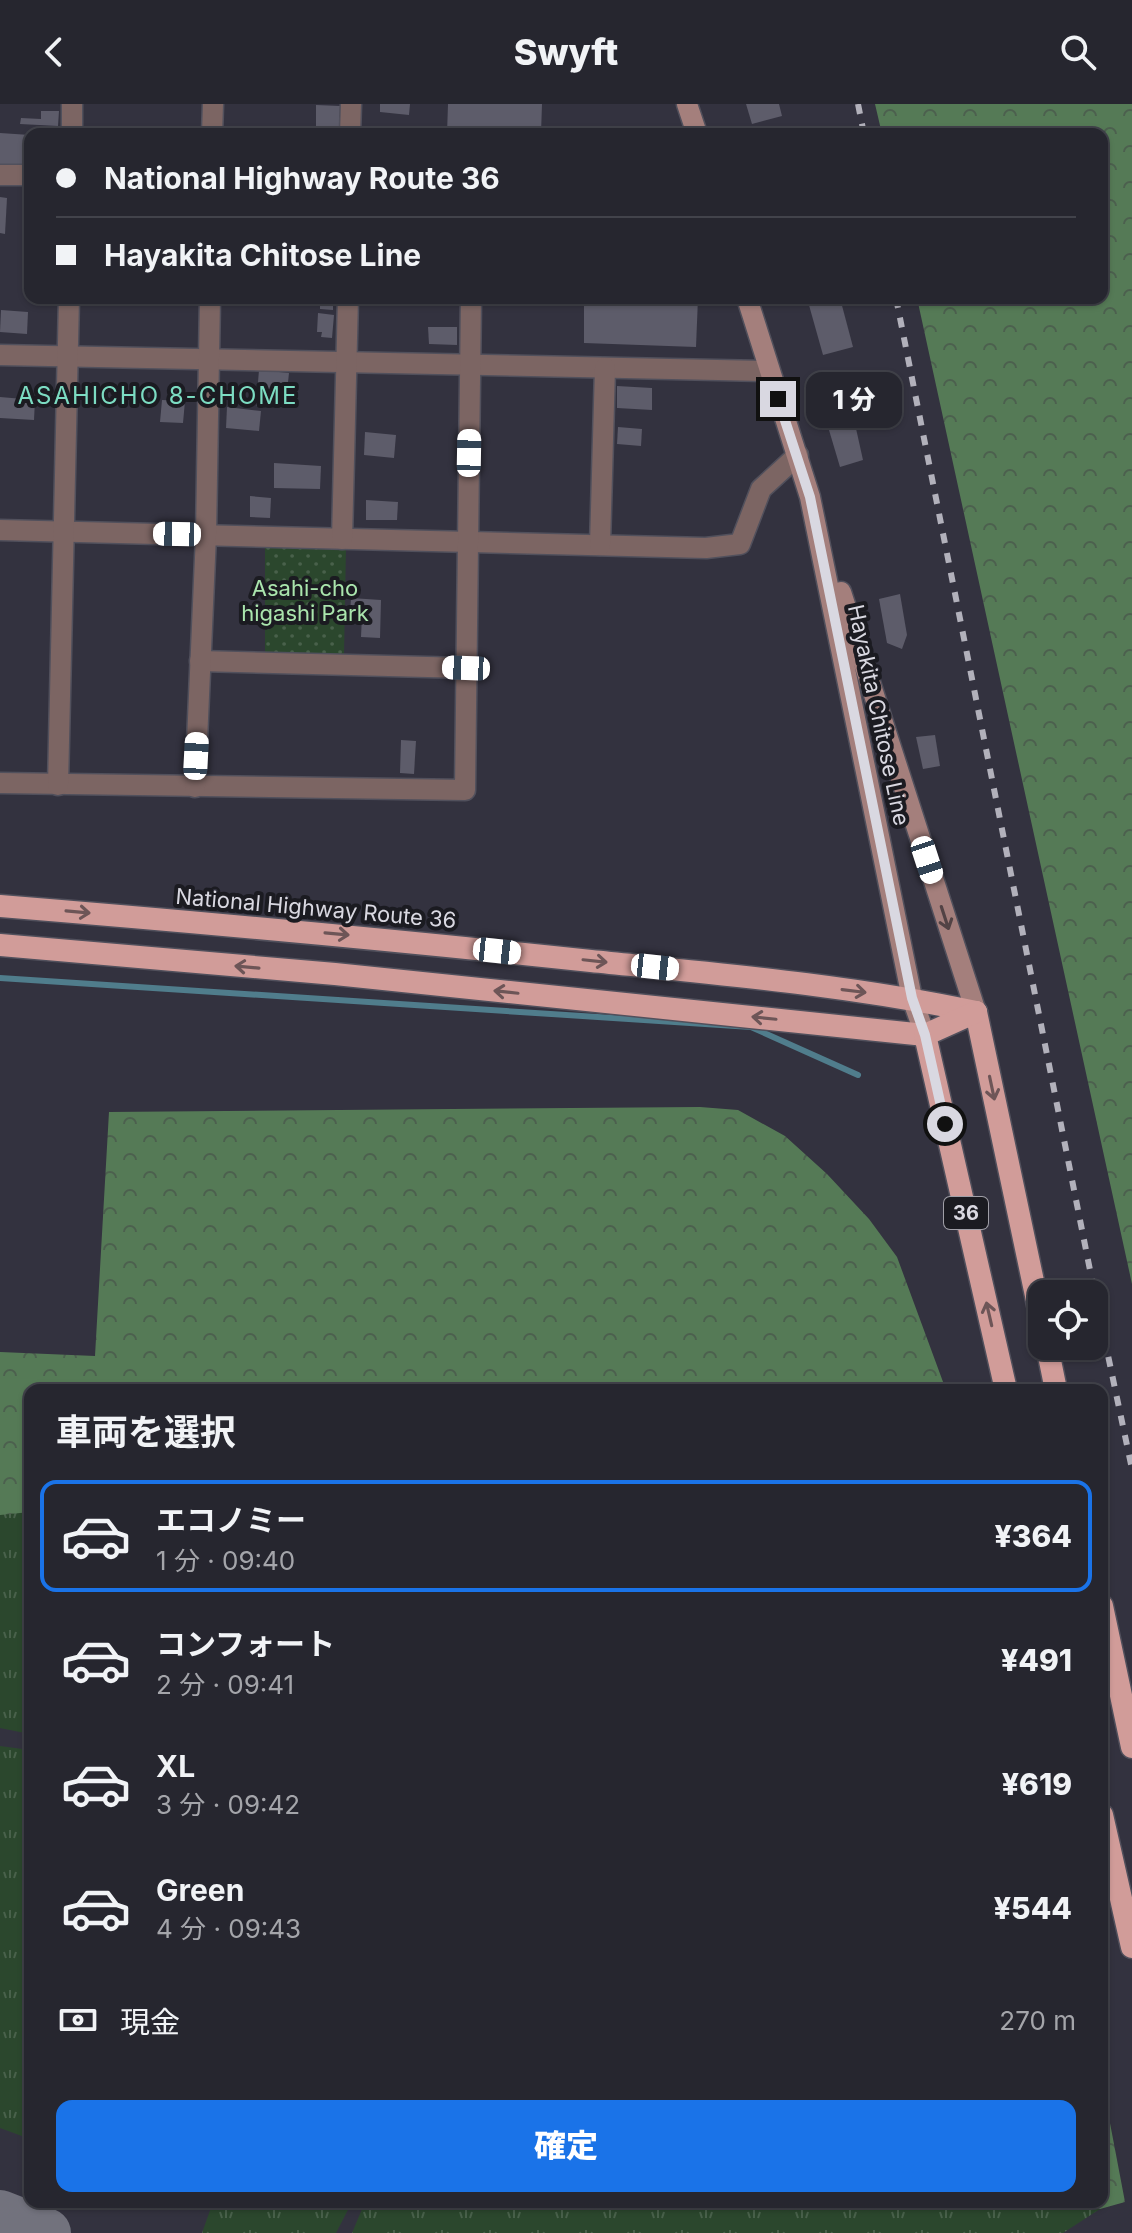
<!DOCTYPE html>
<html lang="ja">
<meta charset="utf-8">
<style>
:root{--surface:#26262f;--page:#32323b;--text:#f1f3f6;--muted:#a4a5aa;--line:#42434b;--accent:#1a73e8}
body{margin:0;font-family:Inter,"Noto Sans JP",sans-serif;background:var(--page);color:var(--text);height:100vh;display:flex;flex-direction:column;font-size:30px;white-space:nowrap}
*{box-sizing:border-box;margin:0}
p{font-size:26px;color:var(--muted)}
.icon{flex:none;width:44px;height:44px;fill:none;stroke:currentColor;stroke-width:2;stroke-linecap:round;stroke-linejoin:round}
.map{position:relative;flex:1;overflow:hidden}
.panel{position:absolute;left:24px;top:1280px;width:1084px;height:824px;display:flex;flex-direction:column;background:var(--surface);border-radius:16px;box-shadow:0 2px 6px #0004,0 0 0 2px var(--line)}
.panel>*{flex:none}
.guide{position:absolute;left:24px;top:24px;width:1084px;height:176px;border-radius:16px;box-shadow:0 2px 6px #0004,0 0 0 2px var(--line);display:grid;align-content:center;height:176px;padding:0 32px;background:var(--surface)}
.controls{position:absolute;left:1028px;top:1176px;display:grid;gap:16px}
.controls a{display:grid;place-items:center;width:80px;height:80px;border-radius:16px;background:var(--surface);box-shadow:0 2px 6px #0004,0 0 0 2px var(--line);font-size:40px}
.end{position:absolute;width:36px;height:36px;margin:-18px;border:10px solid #d9d8e1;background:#111;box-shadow:0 0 0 4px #111}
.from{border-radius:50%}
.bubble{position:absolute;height:56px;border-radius:16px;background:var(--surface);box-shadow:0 2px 6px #0004,0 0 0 2px var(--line);font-size:26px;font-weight:800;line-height:56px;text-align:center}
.car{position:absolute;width:24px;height:48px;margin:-24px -12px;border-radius:10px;box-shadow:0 0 6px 2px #0007;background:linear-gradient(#fff 24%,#345 0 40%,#fff 0 76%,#345 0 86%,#fff 0)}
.guide b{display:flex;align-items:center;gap:28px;height:76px;font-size:30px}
.guide b+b{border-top:2px solid var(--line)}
.guide i{width:20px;height:20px;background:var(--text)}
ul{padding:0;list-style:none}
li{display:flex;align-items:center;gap:24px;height:112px;margin:0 16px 12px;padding:0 16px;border:4px solid transparent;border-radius:16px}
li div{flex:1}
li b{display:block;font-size:30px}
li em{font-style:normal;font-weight:800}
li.current{border-color:var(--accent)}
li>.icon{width:72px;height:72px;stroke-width:1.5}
h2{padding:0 32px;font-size:36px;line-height:96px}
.pay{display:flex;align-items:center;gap:20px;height:88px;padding:0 32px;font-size:30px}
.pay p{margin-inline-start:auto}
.cta{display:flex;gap:16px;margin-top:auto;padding:16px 32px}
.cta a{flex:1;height:92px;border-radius:16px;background:var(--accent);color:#fff;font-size:32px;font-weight:800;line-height:92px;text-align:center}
header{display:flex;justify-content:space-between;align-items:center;height:104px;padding:0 32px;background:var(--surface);font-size:36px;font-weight:800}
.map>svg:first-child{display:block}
.grass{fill:url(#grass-tufts)}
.forest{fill:url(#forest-crowns)}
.park{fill:url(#park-dots)}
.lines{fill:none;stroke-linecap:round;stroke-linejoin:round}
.stream{stroke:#507d8c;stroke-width:6}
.taxiway{stroke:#72727d;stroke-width:50}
.building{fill:#5d5c6a}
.minor-casing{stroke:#51505c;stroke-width:23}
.secondary-casing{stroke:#51505c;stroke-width:23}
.trunk-casing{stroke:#51505c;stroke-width:25}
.minor{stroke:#7c6563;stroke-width:20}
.secondary{stroke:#a47f7c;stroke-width:20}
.trunk{stroke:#d19c99;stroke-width:22}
.rail{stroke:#b2b1bb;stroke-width:6;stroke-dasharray:10 10;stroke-linecap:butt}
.oneway{stroke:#6d5557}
.oneway2{stroke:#524345}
.route{stroke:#d9d8e1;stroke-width:10}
.labels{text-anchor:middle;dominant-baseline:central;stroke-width:8;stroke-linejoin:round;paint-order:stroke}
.shield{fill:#1b1b21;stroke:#a09fa7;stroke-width:2}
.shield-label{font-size:20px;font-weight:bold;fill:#d9d8e1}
.park-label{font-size:22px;fill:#aae5ad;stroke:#1b1b21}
.street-label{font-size:22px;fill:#d9d8e1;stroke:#1b1b21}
.neighbourhood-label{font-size:24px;letter-spacing:2px;fill:#7cdcc2;stroke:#1b1b21}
</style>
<header><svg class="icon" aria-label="back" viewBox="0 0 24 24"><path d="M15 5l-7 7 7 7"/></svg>Swyft<svg class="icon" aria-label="search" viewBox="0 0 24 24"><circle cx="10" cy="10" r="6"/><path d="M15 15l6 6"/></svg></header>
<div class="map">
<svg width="1132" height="2129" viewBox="0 0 1132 2129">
<defs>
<pattern id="grass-tufts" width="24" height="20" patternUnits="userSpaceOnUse" patternTransform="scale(2)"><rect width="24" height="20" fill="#2b472d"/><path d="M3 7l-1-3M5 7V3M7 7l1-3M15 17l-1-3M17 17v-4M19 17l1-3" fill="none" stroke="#49614b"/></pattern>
<pattern id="forest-crowns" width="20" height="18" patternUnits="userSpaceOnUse" patternTransform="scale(2)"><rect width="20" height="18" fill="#557a56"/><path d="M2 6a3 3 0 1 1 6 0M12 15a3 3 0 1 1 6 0" fill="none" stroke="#4c604e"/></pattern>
<pattern id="park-dots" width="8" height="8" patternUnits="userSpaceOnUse" patternTransform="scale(2)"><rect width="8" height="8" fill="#2b472d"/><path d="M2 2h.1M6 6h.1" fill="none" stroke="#49614b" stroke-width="1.8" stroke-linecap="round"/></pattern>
</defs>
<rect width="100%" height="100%" fill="#33323f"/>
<!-- grass -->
<g class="grass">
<polygon points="30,1408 30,1630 0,1624 0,1409"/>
<polygon points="0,1642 30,1646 30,2035 0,2024"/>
<polygon points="213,2098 352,2098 336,2129 202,2129"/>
<polygon points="365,2098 1071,2098 1100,2105 1063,2129 352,2129"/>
</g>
<!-- forest -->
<g class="forest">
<polygon points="875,0 1132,0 1132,1180 917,194 1102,194 1102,30 882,30"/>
<polygon points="700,1003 738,1006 785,1032 827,1070 869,1115 897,1153 946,1286 30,1286 30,1408 0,1411 0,1248 95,1252 109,1008"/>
<polygon points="1102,1977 1125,2098 1100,2105 1071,2098 1102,2098"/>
</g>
<!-- park -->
<polygon class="park" points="265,440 346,443 344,550 265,550"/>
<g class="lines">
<!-- stream -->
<polyline class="stream" points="0,874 751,923 858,971"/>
<!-- taxiway -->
<polyline class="taxiway" points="0,2111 46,2129"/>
</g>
<!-- building -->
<g class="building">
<polygon points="380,0 410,0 409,11 380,8"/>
<polygon points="448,0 542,0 541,30 509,30 509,27 465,25 464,30 447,30"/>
<polygon points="746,0 779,0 782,12 752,20"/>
<polygon points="316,1 340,2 339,23 316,22"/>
<polygon points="41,7 59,7 58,22 20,20 21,14 41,15"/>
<polygon points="763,23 765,30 742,30 741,27"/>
<polygon points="0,29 30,31 30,61 0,60"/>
<polygon points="0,93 7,94 5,130 0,129"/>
<polygon points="320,194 333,194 333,206 320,205"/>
<polygon points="584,194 698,194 696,243 584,239"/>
<polygon points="807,194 840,194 853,243 823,251"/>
<polygon points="1,206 28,208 27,230 0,228"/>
<polygon points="318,209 334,211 332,234 321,233 322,228 317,228"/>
<polygon points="428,223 457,223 457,241 429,240"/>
<polygon points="259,266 289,269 286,297 264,295 264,304 256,302"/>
<polygon points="617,282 652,284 652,306 617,304"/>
<polygon points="0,293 35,296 34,316 0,314"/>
<polygon points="162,296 185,297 183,319 160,318"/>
<polygon points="227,303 261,307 259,327 226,324"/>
<polygon points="853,311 863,356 840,363 826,316"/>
<polygon points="618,323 642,325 641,342 617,340"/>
<polygon points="365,328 396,331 394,354 364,351"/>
<polygon points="274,359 321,362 320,385 274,384"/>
<polygon points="250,392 271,394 270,414 250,413"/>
<polygon points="366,396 398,398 397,416 366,416"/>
<polygon points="900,490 907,531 902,545 887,539 879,495"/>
<polygon points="351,494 381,496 380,534 361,533 362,511 350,510"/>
<polygon points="935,631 940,662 923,665 916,633"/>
<polygon points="401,636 416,637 414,670 400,669"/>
</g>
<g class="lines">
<defs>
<g id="minor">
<polyline points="72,30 72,0"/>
<polyline points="212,30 213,0"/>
<polyline points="350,30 351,0"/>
<polyline points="0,71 30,71"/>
<polyline points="0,251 769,267"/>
<polyline points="0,426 706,444 740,440 761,385 798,351"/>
<polyline points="342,435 348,194"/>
<polyline points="600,441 605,264"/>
<polyline points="200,557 466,564"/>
<polyline points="0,679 465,686 471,194"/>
<polyline points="58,681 69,194"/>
<polyline points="195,683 206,431 210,194"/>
</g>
<g id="secondary">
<polyline points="687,0 697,30"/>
<polyline points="747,194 810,393 912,894 925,931"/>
<polyline points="841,488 976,908"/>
</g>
<g id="trunk">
<path d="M0 802C197 818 394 836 591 857 719 870 849 881 976 908"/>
<polyline points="0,841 335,870 925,931"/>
<polyline points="976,908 1042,1220"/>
<polyline points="925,931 1006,1286"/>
<polyline points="925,931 976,908"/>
<polyline points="1047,1242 1056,1286"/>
<polyline points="1102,1502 1132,1643"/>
<polyline points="1102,1711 1132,1843"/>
</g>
</defs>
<!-- minor casing -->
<use href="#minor" class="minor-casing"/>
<!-- secondary casing -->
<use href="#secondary" class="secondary-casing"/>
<!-- trunk casing -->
<use href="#trunk" class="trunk-casing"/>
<!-- minor -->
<use href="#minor" class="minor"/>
<!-- secondary -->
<use href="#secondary" class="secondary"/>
<!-- trunk -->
<use href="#trunk" class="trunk"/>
<!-- rail -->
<g class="rail">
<polyline points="858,0 864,30"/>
<polyline points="896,194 1091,1171 1132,1365"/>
</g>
</g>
<!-- one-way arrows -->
<defs><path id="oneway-shaft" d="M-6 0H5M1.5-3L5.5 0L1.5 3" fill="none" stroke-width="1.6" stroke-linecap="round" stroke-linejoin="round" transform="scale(2)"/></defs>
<g class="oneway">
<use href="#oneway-shaft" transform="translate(78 808) rotate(5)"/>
<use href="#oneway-shaft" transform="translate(337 830) rotate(5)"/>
<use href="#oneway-shaft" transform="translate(595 857) rotate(6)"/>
<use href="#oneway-shaft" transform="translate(247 863) rotate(-175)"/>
<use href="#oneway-shaft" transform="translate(854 887) rotate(7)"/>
<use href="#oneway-shaft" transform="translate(506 888) rotate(-174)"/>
<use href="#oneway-shaft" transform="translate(764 914) rotate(-174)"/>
<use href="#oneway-shaft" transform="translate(992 984) rotate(78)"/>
<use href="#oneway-shaft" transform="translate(989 1210) rotate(-103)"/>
</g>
<use class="oneway2" href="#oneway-shaft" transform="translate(945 814) rotate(72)"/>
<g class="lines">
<!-- route -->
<polyline class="route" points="778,295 810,393 912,894 925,931 945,1020"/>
</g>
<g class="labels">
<!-- shield labels -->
<rect class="shield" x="944" y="1093" width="44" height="32" rx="6"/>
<g class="shield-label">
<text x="966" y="1109">36</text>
</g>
<!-- park labels -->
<g class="park-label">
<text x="305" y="484">Asahi-cho<tspan x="305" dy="25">higashi Park</tspan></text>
</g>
<!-- street labels -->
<g class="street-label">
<text transform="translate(879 611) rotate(78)">Hayakita Chitose Line</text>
<text transform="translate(316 804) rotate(5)">National Highway Route 36</text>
</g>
<!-- neighbourhood labels -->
<g class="neighbourhood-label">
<text x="158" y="291">ASAHICHO 8-CHOME</text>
</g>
</g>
</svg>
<div class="controls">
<a><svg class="icon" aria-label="locate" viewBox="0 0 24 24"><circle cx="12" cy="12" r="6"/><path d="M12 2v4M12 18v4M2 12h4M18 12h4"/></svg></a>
</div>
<i class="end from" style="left:945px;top:1020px"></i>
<i class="end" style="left:778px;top:295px"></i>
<div class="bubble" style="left:806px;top:268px;width:96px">1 分</div>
<i class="car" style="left:469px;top:349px;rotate:1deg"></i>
<i class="car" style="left:177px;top:430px;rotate:271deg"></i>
<i class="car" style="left:466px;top:564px;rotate:272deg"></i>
<i class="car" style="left:196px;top:652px;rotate:3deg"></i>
<i class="car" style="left:927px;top:756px;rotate:162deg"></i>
<i class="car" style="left:497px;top:847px;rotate:96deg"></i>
<i class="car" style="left:655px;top:863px;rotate:96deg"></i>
<div class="guide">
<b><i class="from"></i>National Highway Route 36</b>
<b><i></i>Hayakita Chitose Line</b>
</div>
<section class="panel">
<h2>車両を選択</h2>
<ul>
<li class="current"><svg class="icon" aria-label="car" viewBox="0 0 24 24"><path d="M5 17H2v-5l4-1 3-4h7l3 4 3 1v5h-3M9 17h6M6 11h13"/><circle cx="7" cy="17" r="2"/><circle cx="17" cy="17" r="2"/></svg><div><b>エコノミー</b><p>1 分 · 09:40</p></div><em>¥364</em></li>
<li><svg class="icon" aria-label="car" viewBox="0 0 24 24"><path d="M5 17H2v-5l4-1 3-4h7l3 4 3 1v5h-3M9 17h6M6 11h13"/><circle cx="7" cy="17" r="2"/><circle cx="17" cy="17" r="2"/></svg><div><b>コンフォート</b><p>2 分 · 09:41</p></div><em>¥491</em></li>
<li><svg class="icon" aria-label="car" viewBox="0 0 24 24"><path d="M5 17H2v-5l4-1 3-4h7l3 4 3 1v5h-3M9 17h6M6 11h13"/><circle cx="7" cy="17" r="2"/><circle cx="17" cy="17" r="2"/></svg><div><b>XL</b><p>3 分 · 09:42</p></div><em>¥619</em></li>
<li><svg class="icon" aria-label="car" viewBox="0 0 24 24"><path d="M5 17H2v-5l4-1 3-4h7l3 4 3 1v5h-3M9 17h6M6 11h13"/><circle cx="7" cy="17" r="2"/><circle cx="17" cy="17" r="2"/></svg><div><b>Green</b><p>4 分 · 09:43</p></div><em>¥544</em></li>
</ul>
<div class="pay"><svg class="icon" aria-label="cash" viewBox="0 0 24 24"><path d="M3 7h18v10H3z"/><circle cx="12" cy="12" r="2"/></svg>現金<p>270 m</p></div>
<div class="cta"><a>確定</a></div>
</section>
</div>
